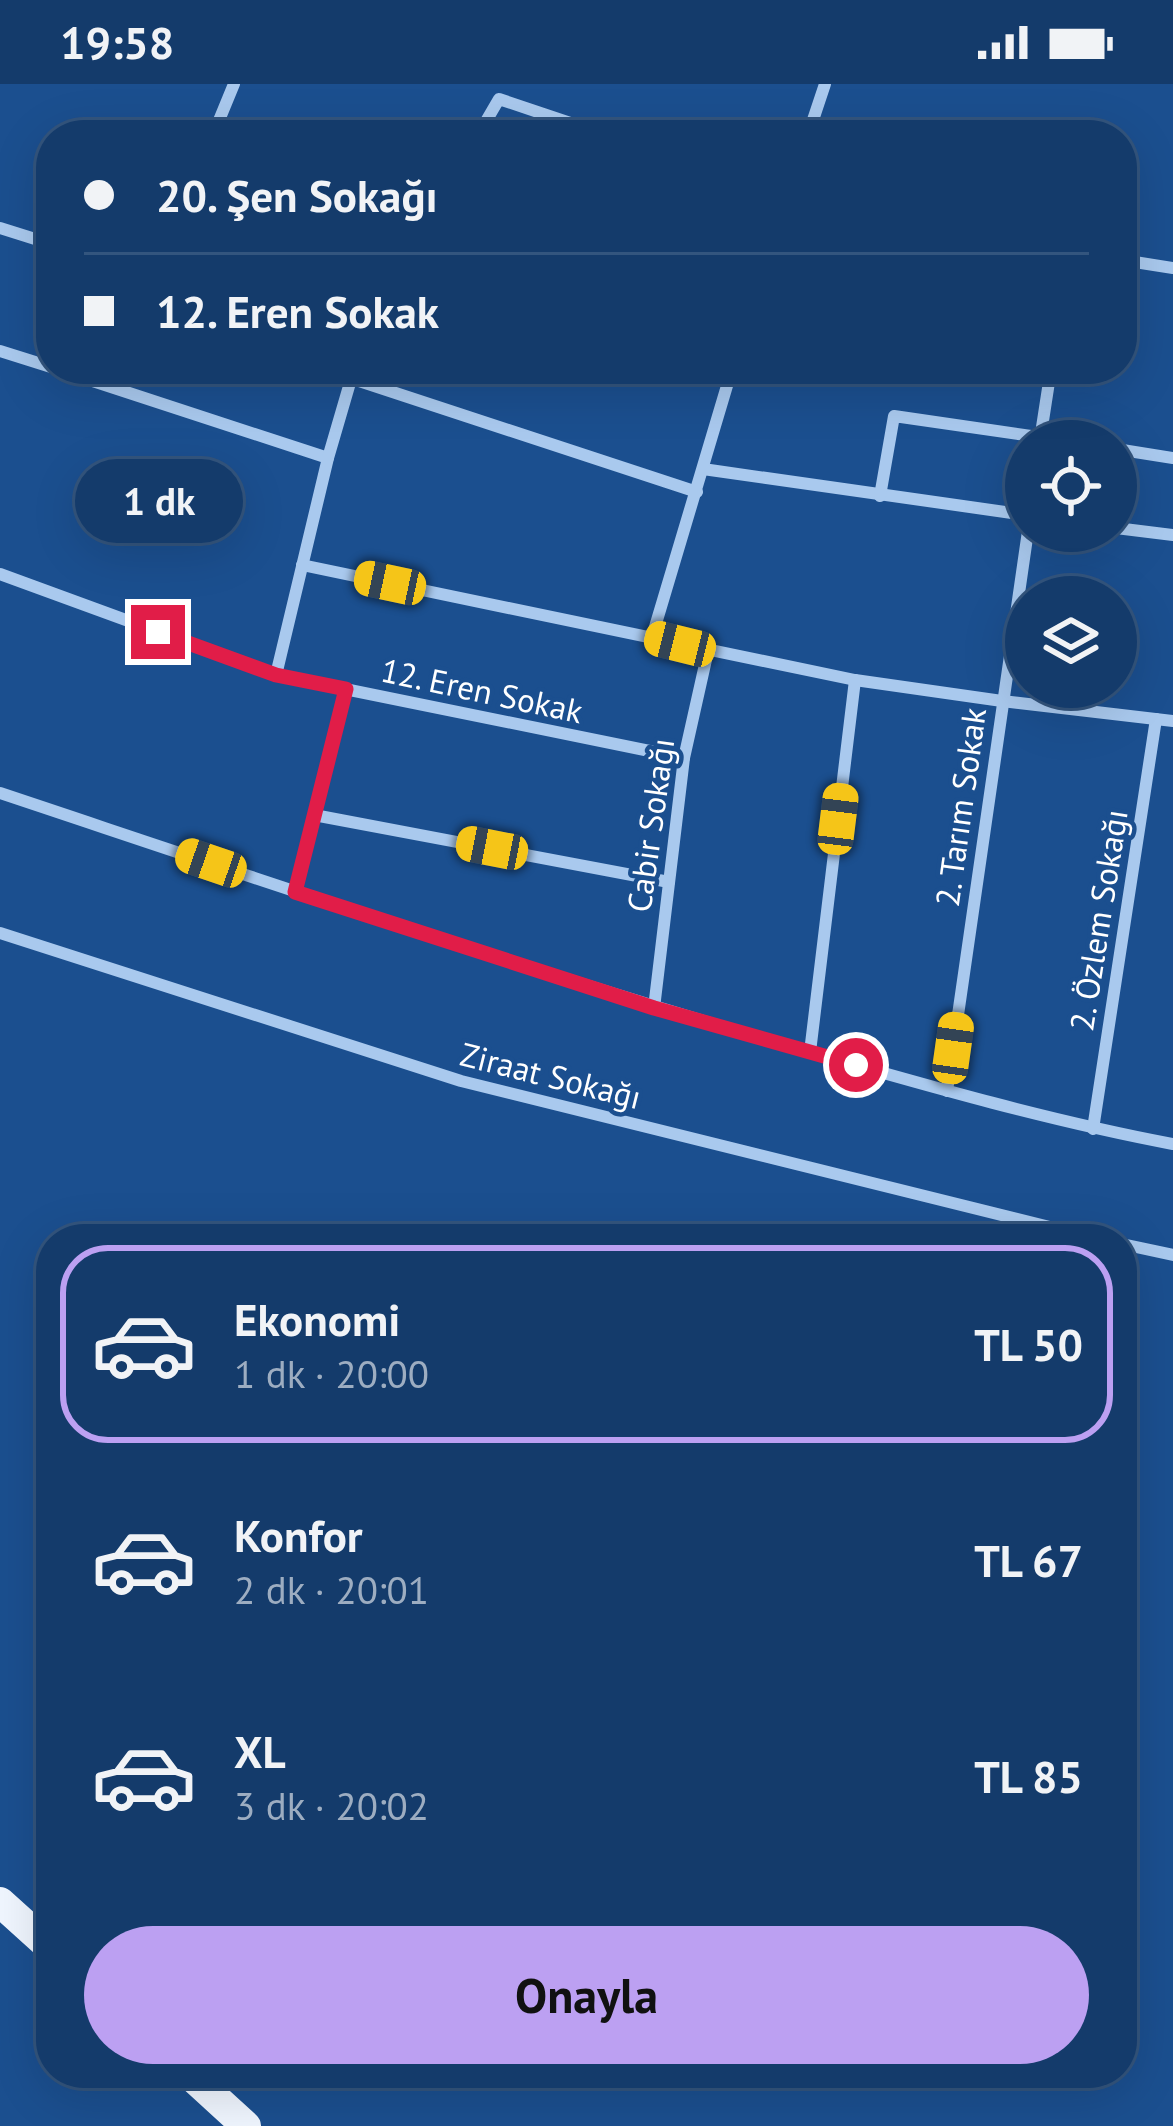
<!DOCTYPE html>
<html lang="tr">
<meta charset="utf-8">
<style>
:root{--surface:#143b6b;--page:#214673;--text:#f1f3f6;--muted:#9dadc1;--line:#33557e;--accent:#bca0f2}
body{margin:0;font-family:"PT Sans",sans-serif;background:var(--page);color:var(--text);height:100vh;display:flex;flex-direction:column;font-size:45px;white-space:nowrap}
*{box-sizing:border-box;margin:0}
p{font-size:39px;color:var(--muted)}
.icon{flex:none;width:66px;height:66px;fill:none;stroke:currentColor;stroke-width:2;stroke-linecap:round;stroke-linejoin:round}
.map{position:relative;flex:1;overflow:hidden}
.panel{position:absolute;left:36px;top:1140px;width:1101px;height:864px;display:flex;flex-direction:column;background:var(--surface);border-radius:48px;box-shadow:0 12px 48px #0002,0 0 0 3px var(--line)}
.panel>*{flex:none}
.guide{position:absolute;left:36px;top:36px;width:1101px;height:264px;border-radius:48px;box-shadow:0 12px 48px #0002,0 0 0 3px var(--line);display:grid;align-content:center;height:264px;padding:0 48px;background:var(--surface)}
.tools{position:absolute;left:1005px;top:336px;display:grid;gap:24px}
.tools a{display:grid;place-items:center;width:132px;height:132px;border-radius:50%;background:var(--surface);box-shadow:0 12px 48px #0002,0 0 0 3px var(--line);font-size:60px}
.end{position:absolute;width:54px;height:54px;margin:-27px;border:15px solid #e11d48;background:#fff;box-shadow:0 0 0 6px #fff}
.from{border-radius:50%}
.bubble{position:absolute;height:84px;border-radius:42px;background:var(--surface);box-shadow:0 12px 48px #0002,0 0 0 3px var(--line);font-size:39px;font-weight:600;line-height:84px;text-align:center}
.car{position:absolute;width:36px;height:72px;margin:-36px -18px;border-radius:15px;box-shadow:0 0 9px 3px #0007;background:linear-gradient(#f5c518 24%,#345 0 40%,#f5c518 0 76%,#345 0 86%,#f5c518 0)}
.guide b{display:flex;align-items:center;gap:42px;height:114px;font-size:45px}
.guide b+b{border-top:3px solid var(--line)}
.guide i{width:30px;height:30px;background:var(--text)}
ul{padding:21px 0 0;list-style:none}
li{display:flex;align-items:center;gap:36px;height:198px;margin:0 24px 18px;padding:0 24px;border:6px solid transparent;border-radius:48px}
li div{flex:1}
li b{display:block;font-size:45px}
li em{font-style:normal;font-weight:600}
li.selected{border-color:var(--accent)}
li>.icon{width:108px;height:108px;stroke-width:1.5}
.primary-button{display:flex;gap:24px;margin-top:auto;padding:24px 48px}
.primary-button a{flex:1;height:138px;border-radius:72px;background:var(--accent);color:#111;font-size:48px;font-weight:600;line-height:138px;text-align:center}
.status{display:flex;justify-content:space-between;align-items:center;height:84px;padding:0 60px;background:var(--surface);direction:ltr}
.status svg{height:33px;fill:currentColor}
.map>svg:first-child{display:block}
.lines{fill:none;stroke-linecap:round;stroke-linejoin:round}
.street{stroke:#a9c9ee;stroke-width:12}
.primary{stroke:#f0f6ff;stroke-width:30}
.route{stroke:#e11d48;stroke-width:15}
.labels{text-anchor:middle;dominant-baseline:central;stroke-width:9;stroke-linejoin:round;paint-order:stroke}
.street-label{font-size:33px;fill:#fff;stroke:#1b4f8f}
</style>
<div class="status"><b>19:58</b><svg viewBox="0 0 49 12"><path d="M0 12V9h3v3zM5 12V6h3v6zM10 12V3h3v9zM15 12V0h3v12zM26 1h20v11H26zM47 4h2v5h-2z"/></svg></div>
<div class="map">
<svg width="1173" height="2042" viewBox="0 0 1173 2042">
<rect width="100%" height="100%" fill="#1b4f8f"/>
<g class="lines">
<!-- street -->
<g class="street">
<polyline points="213,51 234,0"/>
<polyline points="478,51 499,15 606,51"/>
<polyline points="808,51 825,0"/>
<polyline points="0,144 51,160"/>
<polyline points="1122,176 1173,184"/>
<polyline points="0,267 51,283"/>
<polyline points="56,285 328,374"/>
<polyline points="350,294 697,408"/>
<polyline points="1040,356 1051,285"/>
<polyline points="1116,365 1173,374"/>
<polyline points="703,385 1026,431"/>
<polyline points="880,412 894,332 1066,357"/>
<polyline points="1116,444 1173,451"/>
<polyline points="302,481 855,596 1002,617 1173,637"/>
<polyline points="0,490 276,591 684,674"/>
<polyline points="652,553 732,285"/>
<polyline points="276,591 328,374 354,285"/>
<path d="M0 709C270 799 539 891 813 969 932 1003 1051 1037 1173 1060"/>
<polyline points="314,731 669,798"/>
<polyline points="295,808 346,605"/>
<polyline points="0,849 461,997 1098,1155"/>
<polyline points="654,924 684,674 708,567"/>
<polyline points="810,968 855,596"/>
<polyline points="947,1007 1028,447"/>
<polyline points="1093,1045 1156,635"/>
<polyline points="1122,1160 1173,1171"/>
</g>
<!-- primary -->
<g class="primary">
<polyline points="0,1818 51,1864"/>
<polyline points="188,1989 246,2042"/>
</g>
</g>
<g class="lines">
<!-- route -->
<polyline class="route" points="158,548 276,591 346,605 295,808 654,924 856,981"/>
</g>
<g class="labels">
<!-- street labels -->
<g class="street-label">
<text transform="translate(482 606) rotate(12)">12. Eren Sokak</text>
<text transform="translate(960 723) rotate(-82)">2. Tarım Sokak</text>
<text transform="translate(650 741) rotate(-82)">Cabir Sokağı</text>
<text transform="translate(1098 836) rotate(-81)">2. Özlem Sokağı</text>
<text transform="translate(551 991) rotate(14)">Ziraat Sokağı</text>
</g>
</g>
</svg>
<div class="tools">
<a><svg class="icon" aria-label="locate" viewBox="0 0 24 24"><circle cx="12" cy="12" r="6"/><path d="M12 2v4M12 18v4M2 12h4M18 12h4"/></svg></a>
<a><svg class="icon" aria-label="layers" viewBox="0 0 24 24"><path d="M12 4l9 5-9 5-9-5zM3 14l9 5 9-5"/></svg></a>
</div>
<i class="end from" style="left:856px;top:981px"></i>
<i class="end" style="left:158px;top:548px"></i>
<div class="bubble" style="left:75px;top:375px;width:168px">1 dk</div>
<i class="car" style="left:390px;top:499px;rotate:282deg"></i>
<i class="car" style="left:680px;top:560px;rotate:284deg"></i>
<i class="car" style="left:838px;top:735px;rotate:7deg"></i>
<i class="car" style="left:492px;top:764px;rotate:281deg"></i>
<i class="car" style="left:211px;top:779px;rotate:289deg"></i>
<i class="car" style="left:953px;top:964px;rotate:8deg"></i>
<div class="guide">
<b><i class="from"></i>20. Şen Sokağı</b>
<b><i></i>12. Eren Sokak</b>
</div>
<section class="panel">
<ul>
<li class="selected"><svg class="icon" aria-label="car" viewBox="0 0 24 24"><path d="M5 17H2v-5l4-1 3-4h7l3 4 3 1v5h-3M9 17h6M6 11h13"/><circle cx="7" cy="17" r="2"/><circle cx="17" cy="17" r="2"/></svg><div><b>Ekonomi</b><p>1 dk · 20:00</p></div><em>TL 50</em></li>
<li><svg class="icon" aria-label="car" viewBox="0 0 24 24"><path d="M5 17H2v-5l4-1 3-4h7l3 4 3 1v5h-3M9 17h6M6 11h13"/><circle cx="7" cy="17" r="2"/><circle cx="17" cy="17" r="2"/></svg><div><b>Konfor</b><p>2 dk · 20:01</p></div><em>TL 67</em></li>
<li><svg class="icon" aria-label="car" viewBox="0 0 24 24"><path d="M5 17H2v-5l4-1 3-4h7l3 4 3 1v5h-3M9 17h6M6 11h13"/><circle cx="7" cy="17" r="2"/><circle cx="17" cy="17" r="2"/></svg><div><b>XL</b><p>3 dk · 20:02</p></div><em>TL 85</em></li>
</ul>
<div class="primary-button"><a>Onayla</a></div>
</section>
</div>
